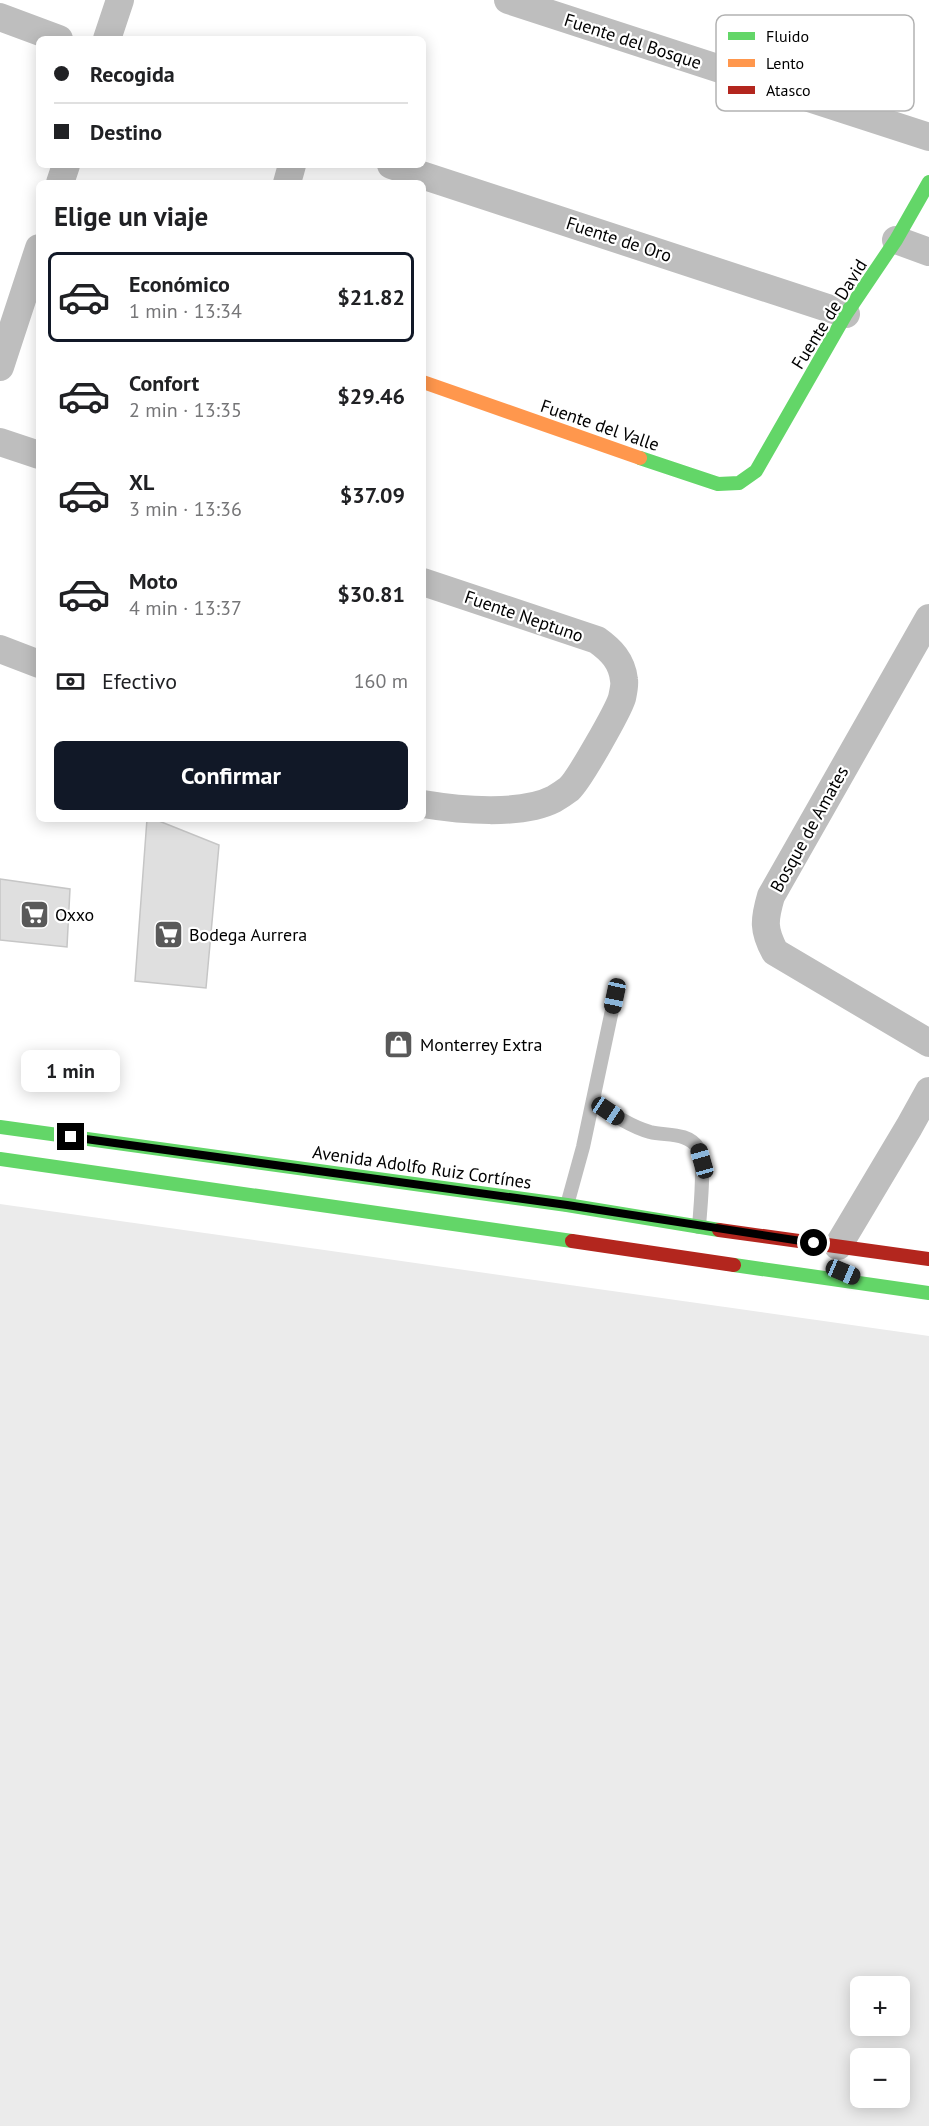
<!DOCTYPE html>
<html lang="es">
<meta charset="utf-8">
<style>
:root{--surface:#fff;--page:#f2f2f2;--text:#202124;--muted:#757577;--line:#e0e0e0;--accent:#111827}
body{margin:0;font-family:"PT Sans",sans-serif;background:var(--page);color:var(--text);height:100vh;display:flex;flex-direction:column;font-size:22px;white-space:nowrap}
*{box-sizing:border-box;margin:0}
p{font-size:20px;color:var(--muted)}
.icon{flex:none;width:33px;height:33px;fill:none;stroke:currentColor;stroke-width:2;stroke-linecap:round;stroke-linejoin:round}
.map{position:relative;flex:1;overflow:hidden}
.details{position:absolute;left:36px;top:180px;width:390px;height:642px;display:flex;flex-direction:column;background:var(--surface);border-radius:9px;box-shadow:0 3px 15px #0003}
.details>*{flex:none}
.hud{position:absolute;left:36px;top:36px;width:390px;height:132px;border-radius:9px;box-shadow:0 3px 15px #0003;display:grid;align-content:center;height:132px;padding:0 18px;background:var(--surface)}
.controls{position:absolute;left:850px;top:1976px;display:grid;gap:12px}
.controls a{display:grid;place-items:center;width:60px;height:60px;border-radius:9px;background:var(--surface);box-shadow:0 3px 15px #0003;font-size:30px}
.end{position:absolute;width:27px;height:27px;margin:-14px;border:8px solid #000;background:#fff;box-shadow:0 0 0 3px #fff}
.from{border-radius:50%}
.bubble{position:absolute;height:42px;border-radius:9px;background:var(--surface);box-shadow:0 3px 15px #0003;font-size:20px;font-weight:600;line-height:42px;text-align:center}
.car{position:absolute;width:18px;height:36px;margin:-18px -9px;border-radius:8px;box-shadow:0 0 4px 2px #0007;background:linear-gradient(#222 24%,#8ab4d8 0 40%,#222 0 76%,#8ab4d8 0 86%,#222 0)}
.hud b{display:flex;align-items:center;gap:21px;height:57px;font-size:22px}
.hud b+b{border-top:2px solid var(--line)}
.hud i{width:15px;height:15px;background:var(--text)}
ul{padding:0;list-style:none}
li{display:flex;align-items:center;gap:18px;height:90px;margin:0 12px 9px;padding:0 6px;border:3px solid transparent;border-radius:9px}
li div{flex:1}
li b{display:block;font-size:22px}
li em{font-style:normal;font-weight:600}
li.active{border-color:var(--accent)}
li>.icon{width:54px;height:54px;stroke-width:1.5}
h2{padding:0 18px;font-size:27px;line-height:72px}
.pay{display:flex;align-items:center;gap:15px;height:66px;padding:0 18px;font-size:22px}
.pay p{margin-inline-start:auto}
.action{display:flex;gap:12px;margin-top:auto;padding:12px 18px}
.action a{flex:1;height:69px;border-radius:9px;background:var(--accent);color:#fff;font-size:24px;font-weight:600;line-height:69px;text-align:center}
.map>svg:first-child{display:block}
.green{fill:#ebebeb;fill-rule:evenodd}
.building{fill:#dfdfdf;stroke:#c6c6c6;stroke-width:1.5}
.lines{fill:none;stroke-linecap:round;stroke-linejoin:round}
.lane{stroke:#bebebe;stroke-width:14}
.street{stroke:#bebebe;stroke-width:28}
.fast{stroke:#63d668;stroke-width:14}
.slow{stroke:#ff974d;stroke-width:14}
.jam{stroke:#b3261e;stroke-width:14}
.route{stroke:#000;stroke-width:8}
.labels{text-anchor:middle;dominant-baseline:central;stroke-width:4.5;stroke-linejoin:round;paint-order:stroke}
.street-label{font-size:18px;fill:#000;stroke:#fff}
.poi-label{font-size:18px;fill:#000;stroke:#fff;text-anchor:start}
.key{fill:#fff;stroke:#b2b2b2;stroke-width:1.5}
.key-label{font-size:16px;fill:#000}
</style>
<div class="map">
<svg width="929" height="2126" viewBox="0 0 929 2126">
<rect width="100%" height="100%" fill="#fff"/>
<!-- green -->
<path class="green" d="M0 1204 929 1336V2126H0ZM861 1986H900V2025H861ZM861 2058H900V2097H861Z"/>
<!-- building -->
<g class="building">
<polygon points="147,819 154,819 219,845 206,988 135,981"/>
<polygon points="0,879 70,889 67,947 0,940"/>
</g>
<g class="lines">
<!-- lane -->
<g class="lane">
<path d="M593 1101C611 1113 629 1126 650 1132 666 1136 688 1132 698 1148 706 1162 700 1209 699 1227"/>
<polyline points="567,1205 583,1147 615,996"/>
</g>
<!-- street -->
<g class="street">
<polyline points="508,0 929,137"/>
<polyline points="0,17 59,39"/>
<polyline points="107,39 120,0"/>
<polyline points="391,165 846,314"/>
<polyline points="60,183 66,165"/>
<polyline points="287,183 292,165"/>
<polyline points="896,240 929,252"/>
<polyline points="0,367 39,248"/>
<polyline points="0,442 39,455"/>
<path d="M423 582 597 640C611 650 622 661 624 680 625 685 623 693 622 698 618 711 579 780 569 789 565 792 559 796 554 799 521 816 459 810 423 804"/>
<path d="M929 618 771 896C764 920 763 930 775 952L929 1043"/>
<polyline points="0,649 39,664"/>
<polyline points="838,1246 909,1127 929,1091"/>
</g>
<!-- fast -->
<g class="fast">
<polyline points="640,458 718,484 739,483 756,471 846,314 896,240 929,182"/>
<polyline points="0,1127 567,1205 719,1230"/>
<polyline points="0,1159 572,1241"/>
<polyline points="734,1265 929,1293"/>
</g>
<!-- slow -->
<polyline class="slow" points="423,382 640,458"/>
<!-- jam -->
<g class="jam">
<polyline points="719,1230 929,1259"/>
<polyline points="572,1241 734,1265"/>
</g>
</g>
<g class="lines">
<!-- route -->
<polyline class="route" points="71,1137 567,1205 814,1243"/>
</g>
<!-- icons -->
<defs>
<symbol id="supermarket-square" viewBox="-11 -11 22 22"><rect x="-9" y="-9" width="18" height="18" rx="4" fill="#595959" stroke="#fff"/><path d="M-6-5.5h2.5l.6 2H6L4.5 2H-2.5L-4.4-4H-6ZM-1.5 3.2a1.3 1.3 0 1 0 .1 0ZM3 3.2a1.3 1.3 0 1 0 .1 0Z" fill="#fff"/></symbol>
<symbol id="shop-square" viewBox="-11 -11 22 22"><rect x="-9" y="-9" width="18" height="18" rx="4" fill="#595959" stroke="#fff"/><path d="M-5-2.5h2.3a2.7 3.5 0 0 1 5.4 0H5L5.5 6h-11ZM-1.5-2.5h3a1.5 2.3 0 0 0-3 0Z" fill="#fff"/></symbol>
</defs>
<g fill-rule="evenodd">
<use href="#supermarket-square" x="18" y="898" width="33" height="33"/>
<use href="#supermarket-square" x="152" y="918" width="33" height="33"/>
<use href="#shop-square" x="382" y="1028" width="33" height="33"/>
</g>
<g class="labels">
<!-- street labels -->
<g class="street-label">
<text transform="translate(633 41) rotate(18)">Fuente del Bosque</text>
<text transform="translate(619 239) rotate(18)">Fuente de Oro</text>
<text transform="translate(829 314) rotate(-58)">Fuente de David</text>
<text transform="translate(600 425) rotate(19)">Fuente del Valle</text>
<text transform="translate(524 616) rotate(19)">Fuente Neptuno</text>
<text transform="translate(809 829) rotate(-61)">Bosque de Amates</text>
<text transform="translate(422 1167) rotate(8)">Avenida Adolfo Ruiz Cortínes</text>
</g>
<!-- poi labels -->
<g class="poi-label">
<text x="55" y="914">Oxxo</text>
<text x="189" y="934">Bodega Aurrera</text>
<text x="420" y="1044">Monterrey Extra</text>
</g>
</g>
<!-- legend -->
<rect x="716" y="15" width="198" height="96" rx="9" class="key"/>
<rect x="728" y="32" width="27" height="8" fill="#63d668"/>
<rect x="728" y="59" width="27" height="8" fill="#ff974d"/>
<rect x="728" y="86" width="27" height="8" fill="#b3261e"/>
<g class="key-label">
<text x="766" y="42">Fluido</text>
<text x="766" y="69">Lento</text>
<text x="766" y="96">Atasco</text>
</g>
</svg>
<div class="controls">
<a>+</a>
<a>−</a>
</div>
<i class="end from" style="left:814px;top:1243px"></i>
<i class="end" style="left:71px;top:1137px"></i>
<div class="bubble" style="left:21px;top:1050px;width:99px">1 min</div>
<i class="car" style="left:615px;top:996px;rotate:192deg"></i>
<i class="car" style="left:608px;top:1111px;rotate:124deg"></i>
<i class="car" style="left:702px;top:1161px;rotate:344deg"></i>
<i class="car" style="left:843px;top:1272px;rotate:113deg"></i>
<div class="hud">
<b><i class="from"></i>Recogida</b>
<b><i></i>Destino</b>
</div>
<section class="details">
<h2>Elige un viaje</h2>
<ul>
<li class="active"><svg class="icon" aria-label="car" viewBox="0 0 24 24"><path d="M5 17H2v-5l4-1 3-4h7l3 4 3 1v5h-3M9 17h6M6 11h13"/><circle cx="7" cy="17" r="2"/><circle cx="17" cy="17" r="2"/></svg><div><b>Económico</b><p>1 min · 13:34</p></div><em>$21.82</em></li>
<li><svg class="icon" aria-label="car" viewBox="0 0 24 24"><path d="M5 17H2v-5l4-1 3-4h7l3 4 3 1v5h-3M9 17h6M6 11h13"/><circle cx="7" cy="17" r="2"/><circle cx="17" cy="17" r="2"/></svg><div><b>Confort</b><p>2 min · 13:35</p></div><em>$29.46</em></li>
<li><svg class="icon" aria-label="car" viewBox="0 0 24 24"><path d="M5 17H2v-5l4-1 3-4h7l3 4 3 1v5h-3M9 17h6M6 11h13"/><circle cx="7" cy="17" r="2"/><circle cx="17" cy="17" r="2"/></svg><div><b>XL</b><p>3 min · 13:36</p></div><em>$37.09</em></li>
<li><svg class="icon" aria-label="car" viewBox="0 0 24 24"><path d="M5 17H2v-5l4-1 3-4h7l3 4 3 1v5h-3M9 17h6M6 11h13"/><circle cx="7" cy="17" r="2"/><circle cx="17" cy="17" r="2"/></svg><div><b>Moto</b><p>4 min · 13:37</p></div><em>$30.81</em></li>
</ul>
<div class="pay"><svg class="icon" aria-label="cash" viewBox="0 0 24 24"><path d="M3 7h18v10H3z"/><circle cx="12" cy="12" r="2"/></svg>Efectivo<p>160 m</p></div>
<div class="action"><a>Confirmar</a></div>
</section>
</div>
